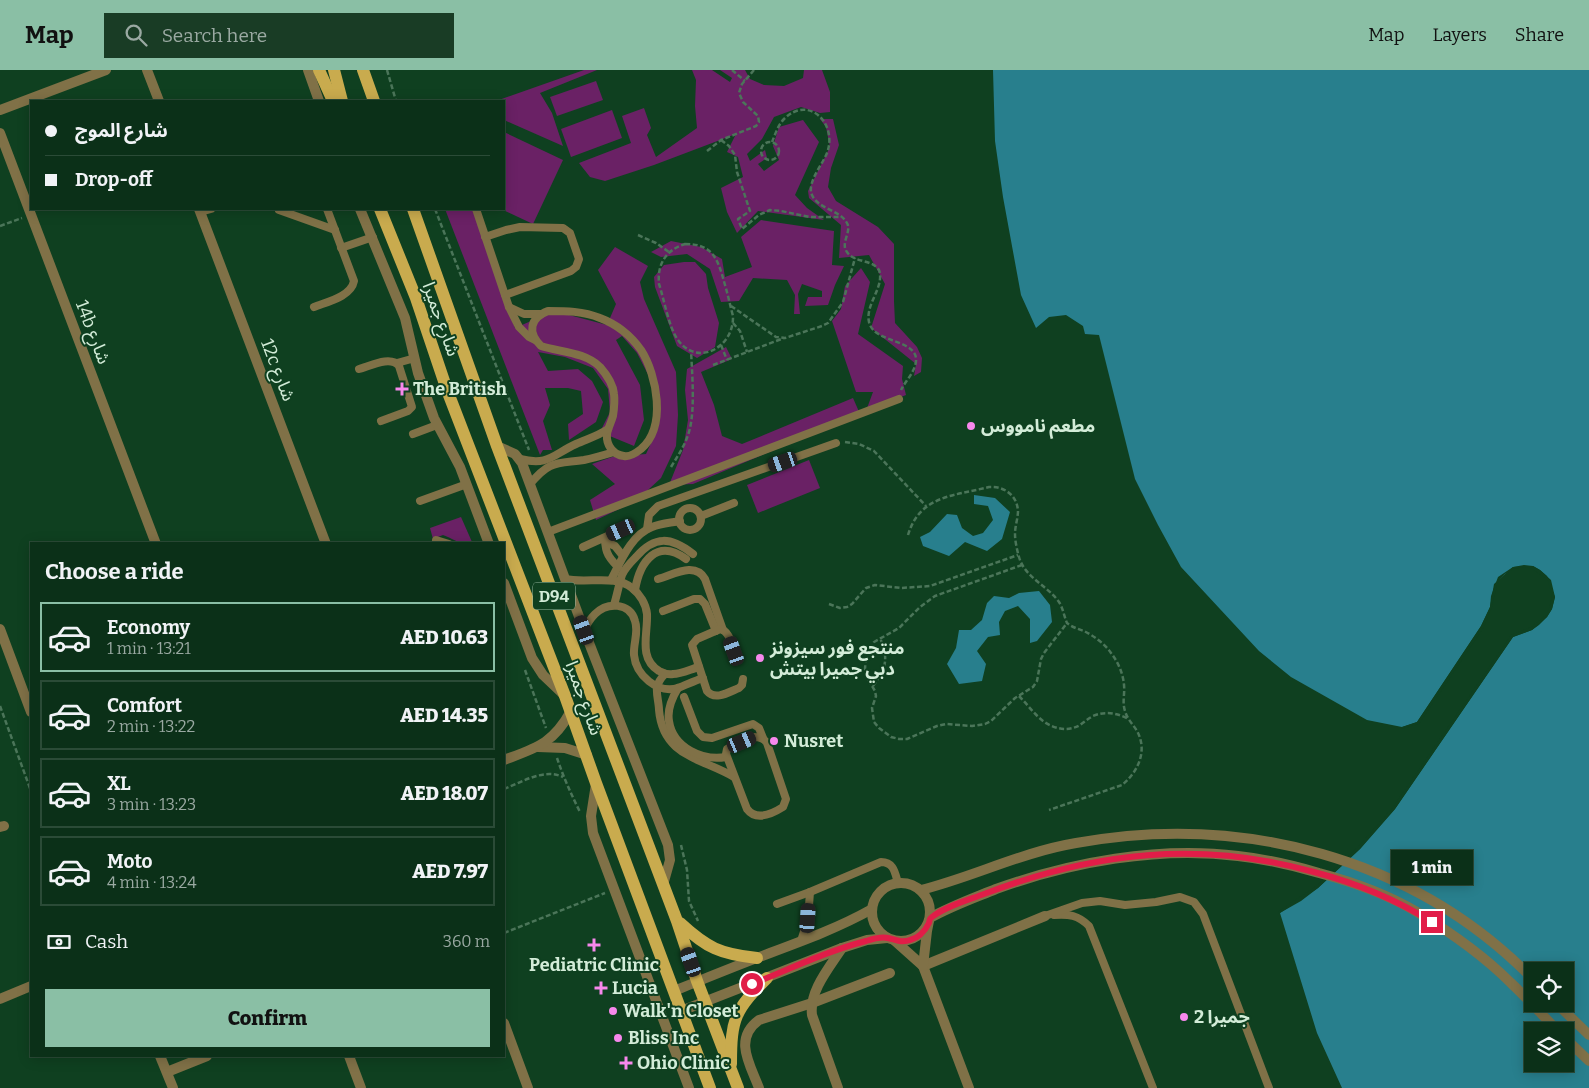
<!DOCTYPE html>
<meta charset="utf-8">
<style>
:root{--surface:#0b3018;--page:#193c25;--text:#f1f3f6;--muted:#9aa9a2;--line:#2b4b37;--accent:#8abfa5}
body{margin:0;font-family:Bitter,"Noto Sans Arabic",serif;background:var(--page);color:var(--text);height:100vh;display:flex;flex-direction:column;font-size:19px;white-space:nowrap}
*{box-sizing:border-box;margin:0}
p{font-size:16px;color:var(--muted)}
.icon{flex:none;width:28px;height:28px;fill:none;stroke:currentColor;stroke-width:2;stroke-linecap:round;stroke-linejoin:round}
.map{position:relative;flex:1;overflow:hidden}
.sheet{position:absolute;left:30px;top:472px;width:475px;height:515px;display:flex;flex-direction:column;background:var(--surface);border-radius:0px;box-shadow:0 2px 12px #0003,0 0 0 1px var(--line)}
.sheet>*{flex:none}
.guide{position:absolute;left:30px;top:30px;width:475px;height:110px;border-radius:0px;box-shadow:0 2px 12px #0003,0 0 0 1px var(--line);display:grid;align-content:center;height:110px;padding:0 15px;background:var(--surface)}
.tools{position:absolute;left:1524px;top:892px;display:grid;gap:10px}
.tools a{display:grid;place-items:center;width:50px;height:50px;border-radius:0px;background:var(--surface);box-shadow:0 2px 12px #0003,0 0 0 1px var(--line);font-size:25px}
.end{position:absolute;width:22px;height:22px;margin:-11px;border:6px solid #e11d48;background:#fff;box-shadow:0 0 0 2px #fff}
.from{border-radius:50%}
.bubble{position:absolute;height:35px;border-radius:0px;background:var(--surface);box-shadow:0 2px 12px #0003,0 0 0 1px var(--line);font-size:16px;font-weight:800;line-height:35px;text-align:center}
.car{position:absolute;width:15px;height:30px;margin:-15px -8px;border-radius:6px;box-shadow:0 0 4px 1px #0007;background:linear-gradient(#222 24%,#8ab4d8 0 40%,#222 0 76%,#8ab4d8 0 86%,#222 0)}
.guide b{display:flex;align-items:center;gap:18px;height:48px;font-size:19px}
.guide b+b{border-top:1px solid var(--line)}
.guide i{width:12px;height:12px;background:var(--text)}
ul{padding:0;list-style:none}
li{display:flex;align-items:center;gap:15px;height:70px;margin:0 10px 8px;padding:0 5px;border:2px solid var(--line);border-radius:0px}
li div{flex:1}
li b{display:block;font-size:19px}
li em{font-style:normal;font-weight:800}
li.current{border-color:var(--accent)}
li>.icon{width:45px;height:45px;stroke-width:1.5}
h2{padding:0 15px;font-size:22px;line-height:60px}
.pay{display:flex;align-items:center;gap:12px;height:55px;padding:0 15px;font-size:19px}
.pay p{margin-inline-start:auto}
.cta{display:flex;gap:10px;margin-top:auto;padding:10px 15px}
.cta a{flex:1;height:58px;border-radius:0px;background:var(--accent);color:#111;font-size:20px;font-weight:800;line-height:58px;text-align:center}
header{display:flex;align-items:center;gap:30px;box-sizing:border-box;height:70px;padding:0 25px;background:var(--accent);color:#111}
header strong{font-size:24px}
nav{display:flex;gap:28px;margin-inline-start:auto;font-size:18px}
.search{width:350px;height:45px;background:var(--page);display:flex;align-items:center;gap:12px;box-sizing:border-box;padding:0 18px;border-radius:0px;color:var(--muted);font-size:19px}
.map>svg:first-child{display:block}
.green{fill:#6a2165}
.water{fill:#287f8d;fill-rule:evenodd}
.pier{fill:#0f4020}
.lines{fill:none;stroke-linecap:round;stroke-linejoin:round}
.path{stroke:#4b7559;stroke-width:2.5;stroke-dasharray:5 2.5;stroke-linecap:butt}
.service{stroke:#807147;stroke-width:8}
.minor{stroke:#807147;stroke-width:10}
.tertiary{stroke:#807147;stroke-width:10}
.primary{stroke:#c9ab4e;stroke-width:12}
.route{stroke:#e11d48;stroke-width:6}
.poi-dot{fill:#f788ec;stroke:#0f4020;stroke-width:2}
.labels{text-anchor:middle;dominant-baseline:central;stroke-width:4;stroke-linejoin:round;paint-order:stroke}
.shield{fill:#0f4020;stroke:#98b8a1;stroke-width:1}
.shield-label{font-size:16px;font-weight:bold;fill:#d3ecd8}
.street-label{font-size:18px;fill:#d3ecd8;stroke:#0f4020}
.poi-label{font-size:18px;font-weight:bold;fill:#d3ecd8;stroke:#0f4020;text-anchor:start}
</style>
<header>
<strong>Map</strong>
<div class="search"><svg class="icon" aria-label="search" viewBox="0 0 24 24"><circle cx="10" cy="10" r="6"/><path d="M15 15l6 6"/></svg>Search here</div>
<nav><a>Map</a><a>Layers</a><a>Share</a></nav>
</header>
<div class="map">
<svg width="1589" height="1018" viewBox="0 0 1589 1018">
<rect width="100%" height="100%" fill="#0f4020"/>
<!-- green -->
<g class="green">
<polygon points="584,0 597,0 540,23 552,43 563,76 504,50 504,31 496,31"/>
<polygon points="692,0 712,0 730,12 732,8 720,0 745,0 750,9 764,15 784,16 803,8 804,0 822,0 830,22 830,42 820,43 801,37 774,47 762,69 747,84 750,91 765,80 767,88 758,94 764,101 779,90 773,76 779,57 803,50 819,72 795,125 807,138 824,150 758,141 737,163 727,142 721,118 743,107 738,87 727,82 736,64 654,95 605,111 590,107 579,93 631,73 622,46 644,38 651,58 647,65 656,87 697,58 695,36 696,10"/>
<polygon points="596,11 603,30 557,46 550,27"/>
<polygon points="612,40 622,68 571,87 561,59"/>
<polygon points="820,49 833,49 839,75 831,98 828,117 836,131 878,157 894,174 894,231 895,253 917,277 922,288 921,302 914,306 916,294 871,258 885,214 869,185 839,188 841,155 809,128 808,121 830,77 826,57"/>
<polygon points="504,62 563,90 533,154 501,139 504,139"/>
<polygon points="445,139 474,139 515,258 554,241 607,255 616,234 598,200 615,177 648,196 640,212 644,229 676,302 678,345 676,376 661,408 636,431 596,450 590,430 615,414 592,394 612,387 646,384 658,358 656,320 637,283 622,266 616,270 640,315 644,350 634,376 600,362 610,342 608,319 593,298 565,287 538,282 548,301 578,299 592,311 603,332 596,352 569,370 568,354 583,344 581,321 568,318 545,318 550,335 543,351 552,380 543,380 540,385"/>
<polygon points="761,150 834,161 832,195 844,196 835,215 828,235 805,236 808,227 822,227 822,221 802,214 798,224 800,244 794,244 795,225 787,210 753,208 739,231 721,232 710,199 687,184 661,187 651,182 671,171 701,177 722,189 725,207 752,197 741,167"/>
<polygon points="684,192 695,192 706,204 708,218 719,253 715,277 697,288 677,276 655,217 654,207 664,195"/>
<polygon points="861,198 870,212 858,264 903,296 902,309 906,325 866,341 873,322 856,322 832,251 841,239 845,216"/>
<polygon points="726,277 732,289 701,302 714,335 722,366 742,374 853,328 860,344 693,414 669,415 683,380 688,350 685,320 687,299"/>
<polygon points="809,390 820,418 758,443 747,415"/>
<path d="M461 447 472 472C461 476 454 469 443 465L433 469 430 458Z"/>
</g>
<!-- water -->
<g class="water">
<path d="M993 0H1589V1018H1342L1317 963 1280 843 1318 818 1360 779 1395 739 1513 567 1532 560 1539 555 1547 547 1552 539 1555 527 1547 506 1540 500 1533 496 1513 497 1494 514 1490 537 1481 556 1417 652 1402 657 1367 650 1291 607 1259 581 1181 497 1158 455 1135 409 1099 265 1085 264 1083 256 1066 245 1049 247 1036 258 1021 225 1003 127 995 71ZM1532 901H1565V934H1532ZM1532 961H1565V994H1532Z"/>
<polygon points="974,425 995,428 1010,442 1002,469 987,481 965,472 949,486 923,476 920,467 930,462 947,444 957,445 962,458 973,466 983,463 993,450 988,436 974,434"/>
<polygon points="1039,521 1050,535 1052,552 1037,571 1030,573 1030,549 1018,536 1005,541 999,552 1000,565 988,567 977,581 986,594 982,611 959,614 947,594 956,578 959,560 971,560 982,550 987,533 994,526 1009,528 1019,523"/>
</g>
<!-- pier -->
<polygon class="pier" points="1524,495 1533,496 1540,500 1551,510 1555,527 1552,539 1547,547 1532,560 1513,567 1395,739 1360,779 1318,818 1301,831 1278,844 1279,841 1316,816 1358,777 1393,737 1511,565 1531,557 1545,546 1549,538 1552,527 1548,511 1545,508 1532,499 1524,497 1513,499 1505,504 1500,509 1497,515 1492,537 1484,557 1419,654 1401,659 1402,657 1417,652 1481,556 1490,537 1491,526 1498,507 1513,497"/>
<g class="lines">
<!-- path -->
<g class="path">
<polyline points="387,0 396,31"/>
<polyline points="732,0 745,11"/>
<polyline points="721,70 729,76 735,85 737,102 750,141 738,149 742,159 759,145 770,140 781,141 810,147 839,147"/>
<path d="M772 72C775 65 778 55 784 49 808 25 836 52 828 80 825 92 806 112 812 125 818 139 840 140 847 153 852 162 840 173 847 182 854 193 872 189 879 200 885 217 865 234 869 252 874 275 924 268 915 296 912 305 905 312 901 320"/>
<circle cx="770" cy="81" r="9"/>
<polyline points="707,81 721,70 756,56 759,52 758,46 743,32 739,23 742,14 754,0"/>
<polyline points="435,139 529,380"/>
<polyline points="0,156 22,148"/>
<polyline points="638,165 656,173 669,182"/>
<path d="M685 174C714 174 718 190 725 215 728 225 730 235 733 246 734 278 697 297 678 270 669 258 664 229 659 214 657 194 666 180 685 174Z"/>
<polyline points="731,236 776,267 785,268 822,256 828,253 843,232 855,188"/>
<polyline points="733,253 740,261 747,282"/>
<polyline points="721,275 727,290"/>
<polyline points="713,295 784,268"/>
<polyline points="845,372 859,374 874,381 926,436"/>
<path d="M671 397C679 384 687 372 690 358 695 336 692 303 691 280"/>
<path d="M908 465C920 425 954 426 989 417 1004 416 1017 425 1018 441 1018 448 1015 456 1015 464 1015 471 1017 480 1019 487 1025 508 1047 515 1059 532 1063 538 1064 546 1067 553 1072 557 1078 559 1084 561 1094 566 1105 574 1111 583 1118 592 1123 603 1124 615 1125 624 1122 632 1125 641 1127 649 1133 654 1137 661 1148 681 1138 702 1122 715L1049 740"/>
<polyline points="1022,495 935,526 920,537 899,558 874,572 866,584 865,599 869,611 875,621 876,626 872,638 874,652 879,658 891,667 899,669 907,669 937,656 946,654 972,656 985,654 991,651 1015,628 1033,617 1037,611 1041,589 1044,583 1067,553"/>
<polyline points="829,534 840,538 847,537 852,534 866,518 875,515 901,518 930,516 1018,485"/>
<polyline points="525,600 546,658"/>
<path d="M873 616C886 599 889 589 880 568"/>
<path d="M1019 626C1027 634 1034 644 1043 651 1054 659 1068 662 1080 655 1084 652 1088 649 1093 646 1105 641 1116 643 1127 648"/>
<polyline points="0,636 31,721"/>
<path d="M557 688C563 706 571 724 580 742"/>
<path d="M504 719C522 712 544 698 563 707"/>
<polyline points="681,775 687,800 689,831 698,851"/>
<polyline points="504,863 605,823"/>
</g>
<!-- service -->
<g class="service">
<polyline points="476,139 509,237 519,257 529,267 535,270"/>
<polyline points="279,140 335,160"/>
<polyline points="200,142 211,139"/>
<polyline points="485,167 506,160 520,157 563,158 570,163 579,189 576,197 571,201 505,225"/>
<polyline points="341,178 373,167"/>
<path d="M314 237C326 232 351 227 354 211L327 139"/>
<polyline points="509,237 524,244 541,244"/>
<path d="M548 241C566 241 583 241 600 248 616 254 631 266 641 280 657 305 667 357 641 379 636 383 630 387 624 386 613 385 606 375 607 364 608 358 611 353 613 346 614 339 615 331 614 324 613 314 607 305 600 297 585 282 560 282 541 276 527 262 530 248 548 241Z"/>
<polyline points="397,293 415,288"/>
<path d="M359 299C370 296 391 285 399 296L412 337 408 341 381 351"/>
<polyline points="413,364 437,355"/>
<path d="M520 389C549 396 552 385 576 374 587 369 598 366 608 359"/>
<path d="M530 414C550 390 556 394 584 390 594 388 604 385 614 382"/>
<polyline points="420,431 467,414"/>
<circle cx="690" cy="449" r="11"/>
<polyline points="701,446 734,433"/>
<polyline points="647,459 649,445 658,436 836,373"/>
<polyline points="548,462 899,329"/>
<path d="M604 468C606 473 605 477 607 482 609 488 613 492 618 497"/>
<polyline points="436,470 449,474"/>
<polyline points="606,472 615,476 623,486"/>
<polyline points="583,477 621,460"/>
<path d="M565 509C587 514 615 504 632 518 640 524 646 534 647 544 648 564 638 588 659 601 663 603 668 605 673 604 682 604 691 599 699 597"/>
<path d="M658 509C673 505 695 491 705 509L723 560"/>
<path d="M611 510C621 491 631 465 652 457 661 453 670 453 680 451"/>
<path d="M635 520C640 491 657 468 686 489"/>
<path d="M614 535C617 525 619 514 622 505 625 498 631 492 636 487 655 465 671 467 693 484"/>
<polyline points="663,541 694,529 700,529 705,534 716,561"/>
<path d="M584 560C587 554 590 549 595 544 607 532 630 532 635 551 639 562 633 574 634 585 636 605 657 624 678 618 686 615 694 611 703 608"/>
<path d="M734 581C731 572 729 561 720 559L697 569 692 575 707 621C715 631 729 622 739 618L742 615 743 609"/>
<path d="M665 604C662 607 658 613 657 617 656 624 659 633 659 640 663 687 702 688 734 707"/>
<path d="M678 618C672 628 667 640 669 651 673 678 703 691 726 687"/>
<polyline points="684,627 697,661 703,667 712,668 753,654 759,658 763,668"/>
<path d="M754 667C760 667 764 668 767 673L786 729 783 737C772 744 756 751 747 739L726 684 727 679Z"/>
<path d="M777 834 810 822 881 792C894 792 895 803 898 813"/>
<path d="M1054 845C1069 844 1078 845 1089 856L1153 1018"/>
<polyline points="1045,846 1082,833 1100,831 1125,835 1156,832 1180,827 1194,832 1203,844 1269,1018"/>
<polyline points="801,871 808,849 810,822"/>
</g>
<!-- minor -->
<g class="minor">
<polyline points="147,0 159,31"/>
<polyline points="308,0 319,31"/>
<polyline points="0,40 106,0"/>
<polyline points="0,63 156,474"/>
<polyline points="199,139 326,474"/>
<polyline points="360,139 405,248 418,303 434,348 460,397 489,474"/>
<polyline points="497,376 515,384 522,393 584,560 668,775 670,790 663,815"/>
<polyline points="504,513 532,588 543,605 564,625"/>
<polyline points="0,559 31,642"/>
<polyline points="538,677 565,678 587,685"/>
<path d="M504 690C536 678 553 674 571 641"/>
<polyline points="596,714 591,746 593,763 689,1018"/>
<polyline points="0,757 4,756"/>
<polyline points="895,871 923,896 969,1018"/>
<polyline points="923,896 1045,846"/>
<polyline points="923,896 927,861 929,851"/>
<polyline points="0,929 31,916"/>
<polyline points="504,953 528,1018"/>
<polyline points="160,986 173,1018"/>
<polyline points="349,986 361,1018"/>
<polyline points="167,1002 207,986"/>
<path d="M759 1018C750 994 733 969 759 950L812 933 890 903"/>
<path d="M838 1018 812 945C809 921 829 898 842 878"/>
</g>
<!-- tertiary -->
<g class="tertiary">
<circle cx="901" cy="842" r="29"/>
<path d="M921 820C973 807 1022 782 1076 773 1242 743 1413 787 1532 908"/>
<path d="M930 848C951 836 974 828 996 819 1071 792 1158 776 1238 786 1265 789 1292 795 1319 803 1353 812 1387 824 1417 842 1450 862 1483 885 1511 913 1527 928 1542 945 1558 961"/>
<path d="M674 921C706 908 738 895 770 883 805 870 840 857 872 839"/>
<polyline points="1557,934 1589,965"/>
<polyline points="681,941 842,878 867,870 887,868"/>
<polyline points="1565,968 1589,991"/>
</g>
<!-- primary -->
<g class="primary">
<polyline points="319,0 333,31"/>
<polyline points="334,0 342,31"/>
<polyline points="363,0 374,31"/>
<polyline points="380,139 416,228 447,320 565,626 596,713 710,1018"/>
<polyline points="413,139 497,376 677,851 697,911 738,1018"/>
<path d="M680 853C707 878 720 884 757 888"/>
<path d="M731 994C731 948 735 940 767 908"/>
</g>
</g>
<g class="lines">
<!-- route -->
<path class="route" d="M752 914C790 899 827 881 866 871 872 869 881 866 888 868 896 870 902 873 910 870 918 868 925 861 929 853 930 849 929 849 932 847 946 836 968 830 984 824 1094 782 1200 770 1314 802 1356 813 1395 829 1432 852"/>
</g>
<!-- markers -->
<g class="poi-dot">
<path d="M399.5 311.5h5v5h5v5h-5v5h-5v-5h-5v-5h5z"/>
<circle cx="971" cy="356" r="5"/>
<circle cx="760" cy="588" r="5"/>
<circle cx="774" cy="671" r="5"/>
<path d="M591.5 867.5h5v5h5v5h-5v5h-5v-5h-5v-5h5z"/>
<path d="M598.5 910.5h5v5h5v5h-5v5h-5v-5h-5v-5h5z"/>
<circle cx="613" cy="941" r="5"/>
<circle cx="1184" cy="947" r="5"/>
<circle cx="618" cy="968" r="5"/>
<path d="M623.5 985.5h5v5h5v5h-5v5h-5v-5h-5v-5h5z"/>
</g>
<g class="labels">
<!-- shield labels -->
<rect class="shield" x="533" y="512.5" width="42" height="27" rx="4"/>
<g class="shield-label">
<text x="554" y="526">D94</text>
</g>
<!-- street labels -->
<g class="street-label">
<text transform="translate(441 249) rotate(70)">شارع جميرا</text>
<text transform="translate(93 262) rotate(69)">14b شارع</text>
<text transform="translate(278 300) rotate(69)">12c شارع</text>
<text transform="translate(584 628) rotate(70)">شارع جميرا</text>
</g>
<!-- poi labels -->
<g class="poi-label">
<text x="413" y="319">The British</text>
<text x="981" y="356">مطعم نامووس</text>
<text x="770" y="578">منتجع فور سيزونز<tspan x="770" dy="21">دبي جميرا بيتش</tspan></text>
<text x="784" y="671">Nusret</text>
<text x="594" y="895" text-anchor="middle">Pediatric Clinic</text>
<text x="612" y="918">Lucia</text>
<text x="623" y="941">Walk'n Closet</text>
<text x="1194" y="947">جميرا 2</text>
<text x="628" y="968">Bliss Inc</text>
<text x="637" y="993">Ohio Clinic</text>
</g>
</g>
</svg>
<div class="tools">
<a><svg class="icon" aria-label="locate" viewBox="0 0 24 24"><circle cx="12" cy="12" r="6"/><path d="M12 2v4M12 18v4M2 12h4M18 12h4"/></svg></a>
<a><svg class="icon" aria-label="layers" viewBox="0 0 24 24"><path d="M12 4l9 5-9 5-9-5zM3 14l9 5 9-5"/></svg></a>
</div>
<i class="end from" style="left:752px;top:914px"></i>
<i class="end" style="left:1432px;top:852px"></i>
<div class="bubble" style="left:1391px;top:780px;width:82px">1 min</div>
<i class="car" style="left:783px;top:392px;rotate:251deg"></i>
<i class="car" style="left:621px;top:460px;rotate:246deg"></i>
<i class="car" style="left:584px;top:560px;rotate:340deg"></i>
<i class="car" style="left:734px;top:581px;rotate:340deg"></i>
<i class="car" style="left:742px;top:672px;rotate:67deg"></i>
<i class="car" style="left:808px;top:848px;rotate:4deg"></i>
<i class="car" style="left:691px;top:892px;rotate:341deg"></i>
<div class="guide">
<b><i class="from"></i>شارع الموج</b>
<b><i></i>Drop-off</b>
</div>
<section class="sheet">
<h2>Choose a ride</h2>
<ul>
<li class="current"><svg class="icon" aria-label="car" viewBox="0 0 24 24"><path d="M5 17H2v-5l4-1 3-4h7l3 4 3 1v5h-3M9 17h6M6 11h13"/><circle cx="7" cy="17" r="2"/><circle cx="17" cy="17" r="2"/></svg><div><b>Economy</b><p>1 min · 13:21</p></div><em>AED 10.63</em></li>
<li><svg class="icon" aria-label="car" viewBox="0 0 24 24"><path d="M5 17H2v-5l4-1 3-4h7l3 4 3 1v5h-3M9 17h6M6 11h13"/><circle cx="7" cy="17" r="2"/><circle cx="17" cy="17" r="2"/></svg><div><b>Comfort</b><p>2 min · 13:22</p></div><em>AED 14.35</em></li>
<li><svg class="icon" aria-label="car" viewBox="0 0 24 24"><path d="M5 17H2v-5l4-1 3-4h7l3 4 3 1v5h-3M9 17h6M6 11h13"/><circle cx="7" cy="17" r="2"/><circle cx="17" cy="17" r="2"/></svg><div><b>XL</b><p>3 min · 13:23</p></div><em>AED 18.07</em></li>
<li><svg class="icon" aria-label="car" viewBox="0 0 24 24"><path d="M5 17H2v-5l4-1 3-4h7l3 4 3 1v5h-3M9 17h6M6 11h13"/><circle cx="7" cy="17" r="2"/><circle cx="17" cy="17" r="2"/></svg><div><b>Moto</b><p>4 min · 13:24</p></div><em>AED 7.97</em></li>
</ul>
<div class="pay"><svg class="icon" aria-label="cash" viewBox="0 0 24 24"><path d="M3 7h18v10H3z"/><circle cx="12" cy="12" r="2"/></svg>Cash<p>360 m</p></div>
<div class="cta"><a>Confirm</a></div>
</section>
</div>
